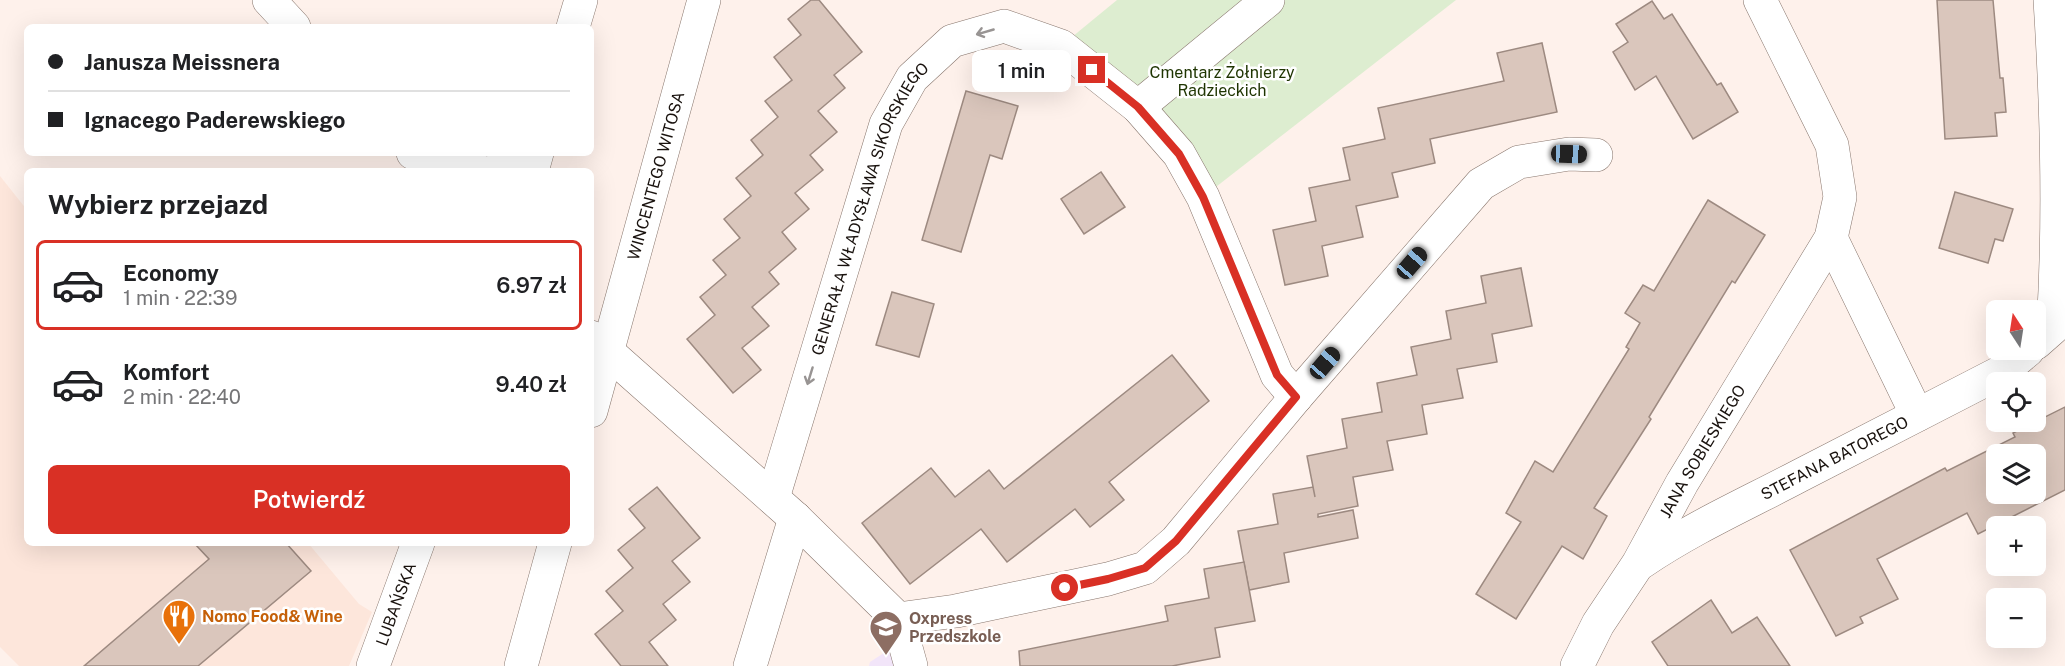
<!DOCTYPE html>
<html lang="pl">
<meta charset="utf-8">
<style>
:root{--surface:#fff;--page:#f2f2f2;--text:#202124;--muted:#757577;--line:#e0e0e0;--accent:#d93025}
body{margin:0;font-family:"Public Sans",sans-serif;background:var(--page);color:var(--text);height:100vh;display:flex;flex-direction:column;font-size:22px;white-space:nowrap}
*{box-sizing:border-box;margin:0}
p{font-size:20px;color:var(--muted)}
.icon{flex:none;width:33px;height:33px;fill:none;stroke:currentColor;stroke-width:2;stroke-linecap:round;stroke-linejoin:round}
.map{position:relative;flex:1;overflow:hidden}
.sheet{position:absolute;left:24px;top:168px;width:570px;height:378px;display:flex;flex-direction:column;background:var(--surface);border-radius:9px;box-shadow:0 6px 24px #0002}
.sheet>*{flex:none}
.top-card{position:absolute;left:24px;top:24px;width:570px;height:132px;border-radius:9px;box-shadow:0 6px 24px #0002;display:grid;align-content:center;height:132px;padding:0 24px;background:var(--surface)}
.needle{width:39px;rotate:348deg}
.fabs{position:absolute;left:1986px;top:300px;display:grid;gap:12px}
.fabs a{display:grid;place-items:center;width:60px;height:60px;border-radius:9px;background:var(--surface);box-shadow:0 6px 24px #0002;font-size:30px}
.end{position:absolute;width:27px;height:27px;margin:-14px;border:8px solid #d93025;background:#fff;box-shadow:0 0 0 3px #fff}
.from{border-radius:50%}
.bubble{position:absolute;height:42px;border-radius:9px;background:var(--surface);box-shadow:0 6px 24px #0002;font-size:20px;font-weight:600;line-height:42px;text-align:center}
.car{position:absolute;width:18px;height:36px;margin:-18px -9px;border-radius:8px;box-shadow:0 0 4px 2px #0007;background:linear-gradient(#222 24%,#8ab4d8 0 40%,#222 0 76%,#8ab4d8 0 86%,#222 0)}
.top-card b{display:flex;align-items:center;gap:21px;height:57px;font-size:22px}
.top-card b+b{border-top:2px solid var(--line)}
.top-card i{width:15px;height:15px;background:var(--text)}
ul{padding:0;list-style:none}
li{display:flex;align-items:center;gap:18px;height:90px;margin:0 12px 9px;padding:0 12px;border:3px solid transparent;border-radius:9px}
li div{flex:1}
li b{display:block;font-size:22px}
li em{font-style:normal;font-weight:600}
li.on{border-color:var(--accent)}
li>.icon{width:54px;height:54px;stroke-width:1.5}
h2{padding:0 24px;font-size:27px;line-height:72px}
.primary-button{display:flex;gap:12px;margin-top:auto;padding:12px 24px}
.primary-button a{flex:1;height:69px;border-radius:9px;background:var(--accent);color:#fff;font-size:24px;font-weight:600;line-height:69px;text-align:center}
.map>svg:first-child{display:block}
.built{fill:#fde6db}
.education{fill:#f2e5f9}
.green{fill:#ddedd0}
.building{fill:#dac6bc;stroke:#9d8a81;stroke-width:1.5;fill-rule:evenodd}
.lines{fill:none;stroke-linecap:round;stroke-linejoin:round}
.pedestrian-casing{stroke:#88766d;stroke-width:34}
.minor-casing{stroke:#88766d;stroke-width:34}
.tertiary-casing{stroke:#88766d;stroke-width:34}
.pedestrian{stroke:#fff;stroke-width:33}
.minor{stroke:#fff;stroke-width:33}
.tertiary{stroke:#fff;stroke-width:33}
.oneway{stroke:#989493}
.route{stroke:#d93025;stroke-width:8}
.labels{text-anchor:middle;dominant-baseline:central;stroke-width:5;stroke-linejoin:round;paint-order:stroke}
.park-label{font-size:16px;fill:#1e3401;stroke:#fff}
.street-label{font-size:16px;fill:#19120e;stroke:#fff}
.food-label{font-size:16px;font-weight:bold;fill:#c56008;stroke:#fff;text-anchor:start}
.education-label{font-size:16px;font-weight:bold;fill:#785e54;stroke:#fff;text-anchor:start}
</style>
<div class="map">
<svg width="2065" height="666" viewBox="0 0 2065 666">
<rect width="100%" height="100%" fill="#fef1eb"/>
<!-- built -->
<polygon class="built" points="0,176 27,210 27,543 308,543 359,604 372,612 349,666 19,666 0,647"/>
<!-- education -->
<polygon class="education" points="890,649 895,666 869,666 870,662"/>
<!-- green -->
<polygon class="green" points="1117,0 1456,0 1203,197 1061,46"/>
<!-- building -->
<g class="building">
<polygon points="811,0 819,0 862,52 834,75 845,88 818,111 837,132 810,155 823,170 795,193 809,209 782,232 796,249 769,272 779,284 752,307 769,326 742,348 761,370 733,393 687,339 715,315 700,297 726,275 713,260 740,238 724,219 751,196 736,178 763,155 751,140 778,117 765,101 792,80 774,57 801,35 788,19"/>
<polygon points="1937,0 1993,0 2000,78 2003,78 2006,112 1995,113 1997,136 1945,139"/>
<polygon points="1652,1 1664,19 1672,14 1717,85 1721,83 1738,112 1693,139 1656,76 1635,90 1613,52 1628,42 1616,24"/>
<polygon points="1542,43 1557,112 1430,139 1435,163 1392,173 1398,197 1356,206 1363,237 1322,246 1328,276 1285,285 1273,230 1316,221 1309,188 1350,180 1343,148 1385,139 1378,108 1504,81 1497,53"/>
<polygon points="966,91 1018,106 1002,159 990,155 961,252 922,240"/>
<polygon points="1101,172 1125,207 1084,234 1061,199"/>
<polygon points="1955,192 2013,209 2003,241 1995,239 1988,263 1939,248"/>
<polygon points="1708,200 1765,235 1735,283 1732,281 1649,417 1651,419 1594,508 1607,516 1583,559 1562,546 1516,619 1476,594 1521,522 1506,513 1535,461 1553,472 1629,349 1626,347 1640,323 1625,313 1643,285 1654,291"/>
<polygon points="1521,268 1532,326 1492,334 1497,362 1457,369 1463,398 1422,405 1427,434 1387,441 1393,470 1353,477 1358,506 1318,514 1318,517 1353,510 1358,538 1284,553 1289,582 1249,590 1238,531 1278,524 1273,494 1313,487 1315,497 1307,456 1347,448 1342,419 1382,412 1377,383 1417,375 1411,347 1451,339 1446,311 1486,303 1481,276"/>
<polygon points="892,292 934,304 919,357 876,345"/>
<polygon points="1172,355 1209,401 1109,482 1124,500 1090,527 1075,509 1007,562 981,529 910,584 862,523 931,468 955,497 989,470 1004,489"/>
<path d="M2065 407V490L1978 534 1967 513 1877 559 1898 599 1860 617 1863 623 1836 636 1790 550 1945 468 1947 471 2015 437 2013 433ZM1996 454H2036V494H1996Z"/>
<polygon points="657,487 700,538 672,561 690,582 663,604 676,620 649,642 668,666 621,666 595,634 623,611 606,591 633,568 618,550 645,528 629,509"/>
<polygon points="194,543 286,543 311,571 198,666 84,666 209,559"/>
<polygon points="1244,562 1255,621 1215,628 1220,657 1172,666 1020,666 1019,651 1168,621 1165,606 1209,598 1204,569"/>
<polygon points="1711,600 1732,633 1757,617 1790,666 1668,666 1652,642"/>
</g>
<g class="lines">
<defs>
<polyline id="pedestrian" points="1138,107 1268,0"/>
<g id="minor">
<polyline points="269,0 294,27"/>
<polyline points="413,153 449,166 479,171"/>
<polyline points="494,171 533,166"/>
<polyline points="1831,238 1917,415"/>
<polyline points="591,337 795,518 898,619 956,611 1108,579 1145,568 1176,541 1296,397 1481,184 1519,162 1569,154 1596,155"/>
<path d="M2036 343 2053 328C2060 219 2057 109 2050 0"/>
<path id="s1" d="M591 411 704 0"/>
<path id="s2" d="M773 498 886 124 912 78 952 41 1004 26 1061 46 1138 107 1179 154 1203 197 1277 375 1296 397"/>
<path id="s3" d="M1642 562C1692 528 1746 504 1799 476 1867 441 1935 406 2003 371L2028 350"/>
<polyline points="898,619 911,666"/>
<polyline points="521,666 555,543"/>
<polyline points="750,666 795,518"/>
<path id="s4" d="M1577 666 1598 624 1638 564 1682 483 1831 238 1840 197 1832 145 1760 0"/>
</g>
<g id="tertiary">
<polyline points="573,27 581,0"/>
<polyline points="532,171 537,153"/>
<path id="s5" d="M373 666 418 543"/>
</g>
</defs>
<!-- pedestrian casing -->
<use href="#pedestrian" class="pedestrian-casing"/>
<!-- minor casing -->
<use href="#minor" class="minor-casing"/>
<!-- tertiary casing -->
<use href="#tertiary" class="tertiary-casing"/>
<!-- pedestrian -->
<use href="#pedestrian" class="pedestrian"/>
<!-- minor -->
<use href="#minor" class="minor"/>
<!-- tertiary -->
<use href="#tertiary" class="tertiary"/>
</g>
<!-- one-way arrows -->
<defs><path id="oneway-shaft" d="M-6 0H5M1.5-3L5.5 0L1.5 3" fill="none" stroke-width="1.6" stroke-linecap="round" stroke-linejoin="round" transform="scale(1.5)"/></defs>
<g class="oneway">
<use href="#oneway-shaft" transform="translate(985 32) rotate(164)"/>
<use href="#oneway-shaft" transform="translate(810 376) rotate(107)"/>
</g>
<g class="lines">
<!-- route -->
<polyline class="route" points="1065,588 1108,579 1145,568 1176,541 1296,397 1277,375 1203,197 1179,154 1138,107 1092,70"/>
</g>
<!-- icons -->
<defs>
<symbol id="restaurant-pin" viewBox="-11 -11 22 30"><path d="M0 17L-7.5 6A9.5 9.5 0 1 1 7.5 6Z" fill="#e8710a" stroke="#fff"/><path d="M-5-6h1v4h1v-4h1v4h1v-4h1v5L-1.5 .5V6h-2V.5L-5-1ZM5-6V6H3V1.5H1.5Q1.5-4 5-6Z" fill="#fff"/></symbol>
<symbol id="school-pin" viewBox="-11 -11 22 30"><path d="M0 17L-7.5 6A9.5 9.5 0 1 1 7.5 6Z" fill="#8d6e63" stroke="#fff"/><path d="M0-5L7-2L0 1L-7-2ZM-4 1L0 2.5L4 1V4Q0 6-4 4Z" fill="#fff"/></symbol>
</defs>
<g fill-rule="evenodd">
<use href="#restaurant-pin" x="160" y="597" width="38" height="52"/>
<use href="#school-pin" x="867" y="608" width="38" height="52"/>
</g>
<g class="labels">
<!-- park labels -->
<g class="park-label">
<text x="1222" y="72">Cmentarz Żołnierzy<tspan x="1222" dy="18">Radzieckich</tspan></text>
</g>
<!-- street labels -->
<g class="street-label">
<text stroke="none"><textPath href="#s1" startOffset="244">WINCENTEGO WITOSA</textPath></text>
<text stroke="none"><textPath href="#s2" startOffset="306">GENERAŁA WŁADYSŁAWA SIKORSKIEGO</textPath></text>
<text stroke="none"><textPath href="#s4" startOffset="249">JANA SOBIESKIEGO</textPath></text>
<text stroke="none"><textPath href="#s3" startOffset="219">STEFANA BATOREGO</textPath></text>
<text stroke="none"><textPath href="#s5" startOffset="66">LUBAŃSKA</textPath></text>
</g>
<!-- food labels -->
<g class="food-label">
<text x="202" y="616">Nomo Food&amp; Wine</text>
</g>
<!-- education labels -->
<g class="education-label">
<text x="909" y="618">Oxpress<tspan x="909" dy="18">Przedszkole</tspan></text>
</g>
</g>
</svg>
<div class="fabs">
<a><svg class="needle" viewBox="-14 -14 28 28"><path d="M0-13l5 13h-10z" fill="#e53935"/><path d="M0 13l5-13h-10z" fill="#757577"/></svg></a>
<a><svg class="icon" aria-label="locate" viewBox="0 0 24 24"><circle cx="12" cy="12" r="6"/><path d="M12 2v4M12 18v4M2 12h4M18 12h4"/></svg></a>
<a><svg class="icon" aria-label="layers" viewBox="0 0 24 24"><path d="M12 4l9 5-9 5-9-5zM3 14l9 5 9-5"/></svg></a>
<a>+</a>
<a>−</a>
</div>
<i class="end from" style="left:1065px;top:588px"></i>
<i class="end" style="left:1092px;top:70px"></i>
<div class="bubble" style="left:972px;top:50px;width:99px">1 min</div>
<i class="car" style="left:1569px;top:154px;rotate:92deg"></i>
<i class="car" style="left:1412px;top:263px;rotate:41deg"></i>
<i class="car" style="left:1325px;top:363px;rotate:41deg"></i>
<div class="top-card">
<b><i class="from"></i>Janusza Meissnera</b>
<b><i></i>Ignacego Paderewskiego</b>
</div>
<section class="sheet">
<h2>Wybierz przejazd</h2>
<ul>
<li class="on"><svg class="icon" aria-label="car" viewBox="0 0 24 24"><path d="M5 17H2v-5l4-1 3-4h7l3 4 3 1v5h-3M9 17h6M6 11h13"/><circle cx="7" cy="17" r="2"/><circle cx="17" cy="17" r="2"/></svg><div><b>Economy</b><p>1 min · 22:39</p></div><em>6.97 zł</em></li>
<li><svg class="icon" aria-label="car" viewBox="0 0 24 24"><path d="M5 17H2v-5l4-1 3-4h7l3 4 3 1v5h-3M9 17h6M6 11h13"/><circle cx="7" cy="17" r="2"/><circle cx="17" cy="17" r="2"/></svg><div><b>Komfort</b><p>2 min · 22:40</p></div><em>9.40 zł</em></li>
</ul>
<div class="primary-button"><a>Potwierdź</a></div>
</section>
</div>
